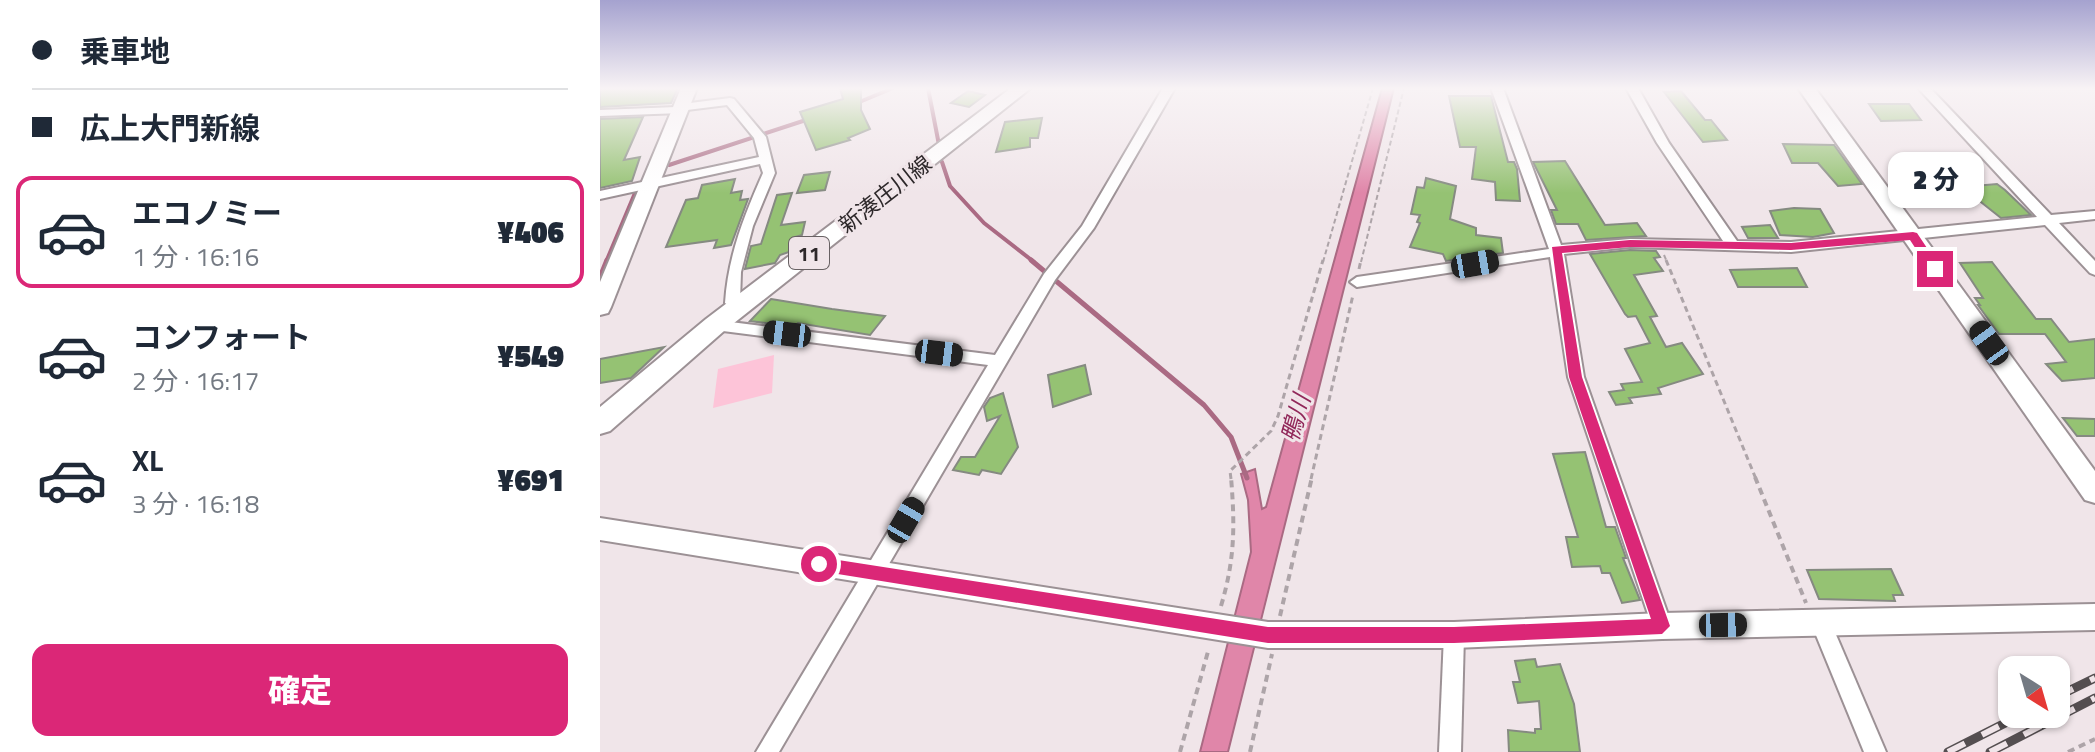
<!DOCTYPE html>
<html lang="ja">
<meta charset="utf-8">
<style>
:root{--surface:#fff;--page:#f6f6f7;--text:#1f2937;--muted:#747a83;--line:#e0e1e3;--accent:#db2777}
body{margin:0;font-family:"Titillium Web","Noto Sans JP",sans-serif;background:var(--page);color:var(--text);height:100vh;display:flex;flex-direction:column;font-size:30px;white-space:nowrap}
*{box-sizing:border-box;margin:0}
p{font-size:26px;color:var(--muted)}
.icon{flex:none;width:44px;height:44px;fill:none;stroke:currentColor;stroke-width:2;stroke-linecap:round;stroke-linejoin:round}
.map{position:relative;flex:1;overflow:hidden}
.sheet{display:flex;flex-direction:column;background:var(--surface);width:600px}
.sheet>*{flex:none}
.hud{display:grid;align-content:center;height:176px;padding:0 32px;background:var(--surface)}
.needle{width:52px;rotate:143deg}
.tools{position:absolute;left:1398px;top:656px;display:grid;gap:16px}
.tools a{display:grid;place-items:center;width:72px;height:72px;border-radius:16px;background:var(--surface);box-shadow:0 2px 6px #0004;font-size:40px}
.end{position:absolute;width:36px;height:36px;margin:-18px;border:10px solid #db2777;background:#fff;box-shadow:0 0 0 4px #fff}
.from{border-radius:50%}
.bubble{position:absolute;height:56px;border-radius:16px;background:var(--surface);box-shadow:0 2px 6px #0004;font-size:26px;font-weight:800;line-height:56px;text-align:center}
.car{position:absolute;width:24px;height:48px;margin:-24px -12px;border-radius:10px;box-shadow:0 0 6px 2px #0007;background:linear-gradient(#222 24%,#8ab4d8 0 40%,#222 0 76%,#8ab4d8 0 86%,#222 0)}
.hud b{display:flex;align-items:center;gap:28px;height:76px;font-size:30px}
.hud b+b{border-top:2px solid var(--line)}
.hud i{width:20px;height:20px;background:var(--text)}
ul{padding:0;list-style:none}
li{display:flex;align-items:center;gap:24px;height:112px;margin:0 16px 12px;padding:0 16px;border:4px solid transparent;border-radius:16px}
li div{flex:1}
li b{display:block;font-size:30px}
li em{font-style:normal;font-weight:800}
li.selected{border-color:var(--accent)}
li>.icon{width:72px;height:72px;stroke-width:1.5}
.button{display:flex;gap:16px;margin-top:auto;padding:16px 32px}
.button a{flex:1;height:92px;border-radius:16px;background:var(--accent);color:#fff;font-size:32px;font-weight:800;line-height:92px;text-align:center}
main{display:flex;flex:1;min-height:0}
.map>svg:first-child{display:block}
.green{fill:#fdc4d8}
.water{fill:#e086a9;stroke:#aa6a83;stroke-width:2}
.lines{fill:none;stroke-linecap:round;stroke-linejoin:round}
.stream-far1{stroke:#aa6a83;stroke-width:4}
.stream{stroke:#aa6a83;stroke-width:5}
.building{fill:#95c273;stroke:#858a81;stroke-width:2}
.minor-casing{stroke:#9c9195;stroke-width:4}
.tertiary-casing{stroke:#9c9195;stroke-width:4}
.secondary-casing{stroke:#9c9195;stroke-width:4}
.primary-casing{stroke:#9c9195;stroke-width:4}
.path-far2{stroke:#ada4a8;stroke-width:2;stroke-dasharray:5 3;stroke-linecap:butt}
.path-far1{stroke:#ada4a8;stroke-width:3;stroke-dasharray:6 4;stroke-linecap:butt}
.path{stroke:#ada4a8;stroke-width:4;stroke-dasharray:7 5;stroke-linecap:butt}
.minor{fill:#fff;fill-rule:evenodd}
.tertiary{fill:#fff;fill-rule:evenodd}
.secondary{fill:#fff;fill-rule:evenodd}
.primary{fill:#fff;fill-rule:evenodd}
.rail-casing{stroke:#544e50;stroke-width:9}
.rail{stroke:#f0e5e9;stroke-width:6;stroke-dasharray:19;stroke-linecap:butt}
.route{fill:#db2777}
.labels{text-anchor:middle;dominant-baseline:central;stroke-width:6;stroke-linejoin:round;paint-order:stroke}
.shield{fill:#f0e5e9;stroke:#686163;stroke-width:2}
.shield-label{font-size:20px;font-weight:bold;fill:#2d282a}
.street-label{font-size:22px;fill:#2d282a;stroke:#f0e5e9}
.water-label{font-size:24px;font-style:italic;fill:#91285a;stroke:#f0e5e9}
</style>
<main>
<section class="sheet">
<div class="hud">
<b><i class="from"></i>乗車地</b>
<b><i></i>広上大門新線</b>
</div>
<ul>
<li class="selected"><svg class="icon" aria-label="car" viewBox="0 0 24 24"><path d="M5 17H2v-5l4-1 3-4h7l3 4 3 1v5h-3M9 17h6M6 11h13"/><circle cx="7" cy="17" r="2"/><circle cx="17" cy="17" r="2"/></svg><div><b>エコノミー</b><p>1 分 · 16:16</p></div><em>¥406</em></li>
<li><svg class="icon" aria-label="car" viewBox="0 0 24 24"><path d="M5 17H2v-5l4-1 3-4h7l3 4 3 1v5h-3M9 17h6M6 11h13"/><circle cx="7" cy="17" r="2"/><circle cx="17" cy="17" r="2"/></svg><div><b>コンフォート</b><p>2 分 · 16:17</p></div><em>¥549</em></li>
<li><svg class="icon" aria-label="car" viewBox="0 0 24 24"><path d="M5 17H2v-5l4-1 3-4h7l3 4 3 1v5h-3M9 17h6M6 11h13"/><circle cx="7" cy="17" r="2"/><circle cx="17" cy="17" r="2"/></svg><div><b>XL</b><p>3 分 · 16:18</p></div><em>¥691</em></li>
</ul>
<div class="button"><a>確定</a></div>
</section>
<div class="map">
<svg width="1495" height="752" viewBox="0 0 1495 752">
<rect width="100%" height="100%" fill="#f0e5e9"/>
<!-- green -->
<polygon class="green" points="174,355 172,393 113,408 118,369"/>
<!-- water -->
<polygon class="water" points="782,88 794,88 628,752 600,752 651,552 648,500 641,474 655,469 662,509 666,507"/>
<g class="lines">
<!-- stream-far1 -->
<g class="stream-far1">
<polyline points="328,88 339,145"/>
<polyline points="257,103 293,88"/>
<polyline points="342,162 350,186 384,223 434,262"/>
<polyline points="69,165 209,119"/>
<polyline points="6,262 35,193"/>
</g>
<!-- stream -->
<g class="stream">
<polyline points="431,260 604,405 631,437 647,478"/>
<polyline points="0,277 7,260"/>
</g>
</g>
<!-- building -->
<g class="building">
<polygon points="0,88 78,88 71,103 0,107"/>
<polygon points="240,88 261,88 261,110 270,129 248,138 250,140 216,150 200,112 243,99"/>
<polygon points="368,91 385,95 369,107 351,103"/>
<polygon points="1081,91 1105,120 1111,120 1127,140 1103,142 1064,92"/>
<polygon points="849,96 891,96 908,162 914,162 917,169 920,201 896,200 895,182 872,179 876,147 860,147"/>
<polygon points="1269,104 1309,104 1321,120 1281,121"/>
<polygon points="43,117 24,160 40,157 32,181 0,188 0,119"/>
<polygon points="442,118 438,138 430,138 430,147 396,152 405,122"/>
<polygon points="1183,144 1234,145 1262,184 1238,186 1218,163 1192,163"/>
<polygon points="965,161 1005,225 1037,223 1046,236 986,240 978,224 956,224 951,210 957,210 933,162"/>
<polygon points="230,172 225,190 197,193 204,175"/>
<polygon points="826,178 856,186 850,219 876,228 876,235 901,238 903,253 846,261 843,254 810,247 820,223 817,222 820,215 811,214 817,187 824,188"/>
<polygon points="135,179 131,193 142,191 140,200 148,199 131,245 114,248 117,240 66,247 86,200 98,198 102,185"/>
<polygon points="1397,184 1405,190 1431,215 1401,218 1362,187"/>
<polygon points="192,193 181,225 205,222 202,235 195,237 189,252 180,255 175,263 145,269 151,246 161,244 177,195"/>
<polygon points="1194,208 1220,209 1234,233 1213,237 1180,235 1170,211"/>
<polygon points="1170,225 1178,238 1148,238 1142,227"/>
<polygon points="1030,250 1056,251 1060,257 1054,258 1063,271 1034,275 1057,316 1050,317 1066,347 1082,343 1103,374 1058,388 1061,394 1029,398 1032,403 1016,405 1009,392 1024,390 1021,384 1042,382 1025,349 1050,343 1036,316 1028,317 1025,314 990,254"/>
<polygon points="1392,262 1436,319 1451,319 1469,342 1495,339 1495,378 1462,381 1446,364 1466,362 1445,334 1399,334 1378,305 1380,305 1375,298 1383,298 1360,263"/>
<polygon points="1197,268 1207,287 1138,287 1130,270"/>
<polygon points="171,299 232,309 285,316 270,335 198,323 195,327 150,321"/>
<polygon points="64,347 31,378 0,383 0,359"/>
<polygon points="485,365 491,394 453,407 448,375"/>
<polygon points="403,393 418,447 401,474 382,470 379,475 353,470 361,457 375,457 400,416 387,421 384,407 390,398"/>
<polygon points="1463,418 1495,419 1495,436 1477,436"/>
<polygon points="985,452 1006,527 1015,527 1026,558 1023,558 1040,600 1022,603 1010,573 1002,573 1000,566 972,567 966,537 978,537 953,454"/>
<polygon points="1291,569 1303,595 1293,595 1295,601 1219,599 1207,570"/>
<polygon points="935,659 937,667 960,664 974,704 980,752 909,752 908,730 935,733 935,729 941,729 939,701 918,703 913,682 920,682 915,661"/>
</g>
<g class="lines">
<defs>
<g id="minor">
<polygon points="563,88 575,88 494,228 455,280 179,752 156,752 388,365 115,330 110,329 107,325 110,321 115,320 395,355 444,274 482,226"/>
<polygon points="891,88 903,88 961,245 1030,239 1123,241 1057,143 1026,88 1038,88 1069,143 1137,241 1191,242 1437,217 1318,88 1330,88 1451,215 1495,211 1495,219 1459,223 1495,261 1495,275 1490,273 1445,225 1191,252 1030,247 964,254 984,377 1072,626 1069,633 1062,636 1055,633 1052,626 968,377 950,257 757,287 750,282 757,277 949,249"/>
<path d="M130 98 134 99 166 137 175 173 153 226 141 272 140 301 146 307 139 312 125 303C128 256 144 216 163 173L160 164 0 199V191L159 157 154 138 127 105 87 110 81 113 0 116V110L76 107 82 104Z"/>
<polygon points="1221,613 1228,616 1286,752 1264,752 1211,623 1214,616"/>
<polygon points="854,625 861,628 864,635 861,752 839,752 844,635 847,628"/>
</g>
<polygon id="tertiary" points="0,518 668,622 854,622 1062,613 1495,604 1495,630 1062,639 854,648 668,648 0,540"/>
<g id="secondary">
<polygon points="81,88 97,88 11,307 8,313 0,315 0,282"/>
<polygon points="1198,88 1215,88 1495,471 1495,503 1485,500"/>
</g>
<polygon id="primary" points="411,88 431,88 124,331 10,431 0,434 0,407 106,319"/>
</defs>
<!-- minor casing -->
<use href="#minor" class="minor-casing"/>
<!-- tertiary casing -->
<use href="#tertiary" class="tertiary-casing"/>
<!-- secondary casing -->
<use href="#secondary" class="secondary-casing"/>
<!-- primary casing -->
<use href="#primary" class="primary-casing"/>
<!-- path-far2 -->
<g class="path-far2">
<polyline points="1064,255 1067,262"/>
<polyline points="723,262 773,88"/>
<polyline points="761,262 804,88"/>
</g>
<!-- path-far1 -->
<g class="path-far1">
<polyline points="1066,260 1156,479"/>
<polyline points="759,269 761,260"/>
<polyline points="631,479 630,471 671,431 678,416 723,260"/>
<polyline points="711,479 753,295"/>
</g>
<!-- path -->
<g class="path">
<polyline points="1155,477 1206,603"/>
<path d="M621 606C635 559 635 526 631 477"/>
<polyline points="680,616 712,477"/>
<polyline points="580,752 609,648"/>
<polyline points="650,752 672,654"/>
<polyline points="1468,752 1495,739"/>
</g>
<!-- minor -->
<use href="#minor" class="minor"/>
<!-- tertiary -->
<use href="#tertiary" class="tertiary"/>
<!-- secondary -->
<use href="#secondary" class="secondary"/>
<!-- primary -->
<use href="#primary" class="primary"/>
<defs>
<g id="rail">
<polyline points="1456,697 1495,678"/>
<polyline points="1348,752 1423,714"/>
<polyline points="1390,752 1495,698"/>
</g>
</defs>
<!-- rail casing -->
<use href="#rail" class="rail-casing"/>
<!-- rail -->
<use href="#rail" class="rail"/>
</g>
<!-- sky -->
<linearGradient id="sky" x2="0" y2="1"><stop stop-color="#a5a2cf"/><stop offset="0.46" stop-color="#f8f3f5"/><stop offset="1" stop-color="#f8f3f5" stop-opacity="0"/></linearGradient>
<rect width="1495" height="193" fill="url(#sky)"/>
<!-- route -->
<polygon class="route" points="1313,232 1317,233 1339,266 1339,272 1331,272 1310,240 1191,250 1030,247 962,253 982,377 1070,626 1062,634 854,643 668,643 219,571 211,564 219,557 668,627 854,627 1051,619 969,377 952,247 1030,240 1191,243"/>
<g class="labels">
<!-- shield labels -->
<rect class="shield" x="189" y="237" width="40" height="32" rx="6"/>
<g class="shield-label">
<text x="209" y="253">11</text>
</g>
<!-- street labels -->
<g class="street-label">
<text transform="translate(285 194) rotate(-38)">新湊庄川線</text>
</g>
<!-- water labels -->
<g class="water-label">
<text transform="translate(695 418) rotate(-74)">鴨川</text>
</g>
</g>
</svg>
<div class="tools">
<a><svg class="needle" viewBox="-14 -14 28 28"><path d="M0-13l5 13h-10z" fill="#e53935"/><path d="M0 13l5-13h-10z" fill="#747a83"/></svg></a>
</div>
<i class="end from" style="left:219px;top:564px"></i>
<i class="end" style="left:1335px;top:269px"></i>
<div class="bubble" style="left:1288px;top:152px;width:96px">2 分</div>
<i class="car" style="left:875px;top:264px;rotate:80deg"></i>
<i class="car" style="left:187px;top:334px;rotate:277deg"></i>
<i class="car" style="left:1389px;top:343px;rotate:324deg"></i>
<i class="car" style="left:339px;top:353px;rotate:97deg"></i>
<i class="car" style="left:306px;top:520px;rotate:30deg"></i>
<i class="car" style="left:1123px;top:625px;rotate:89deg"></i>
</div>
</main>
